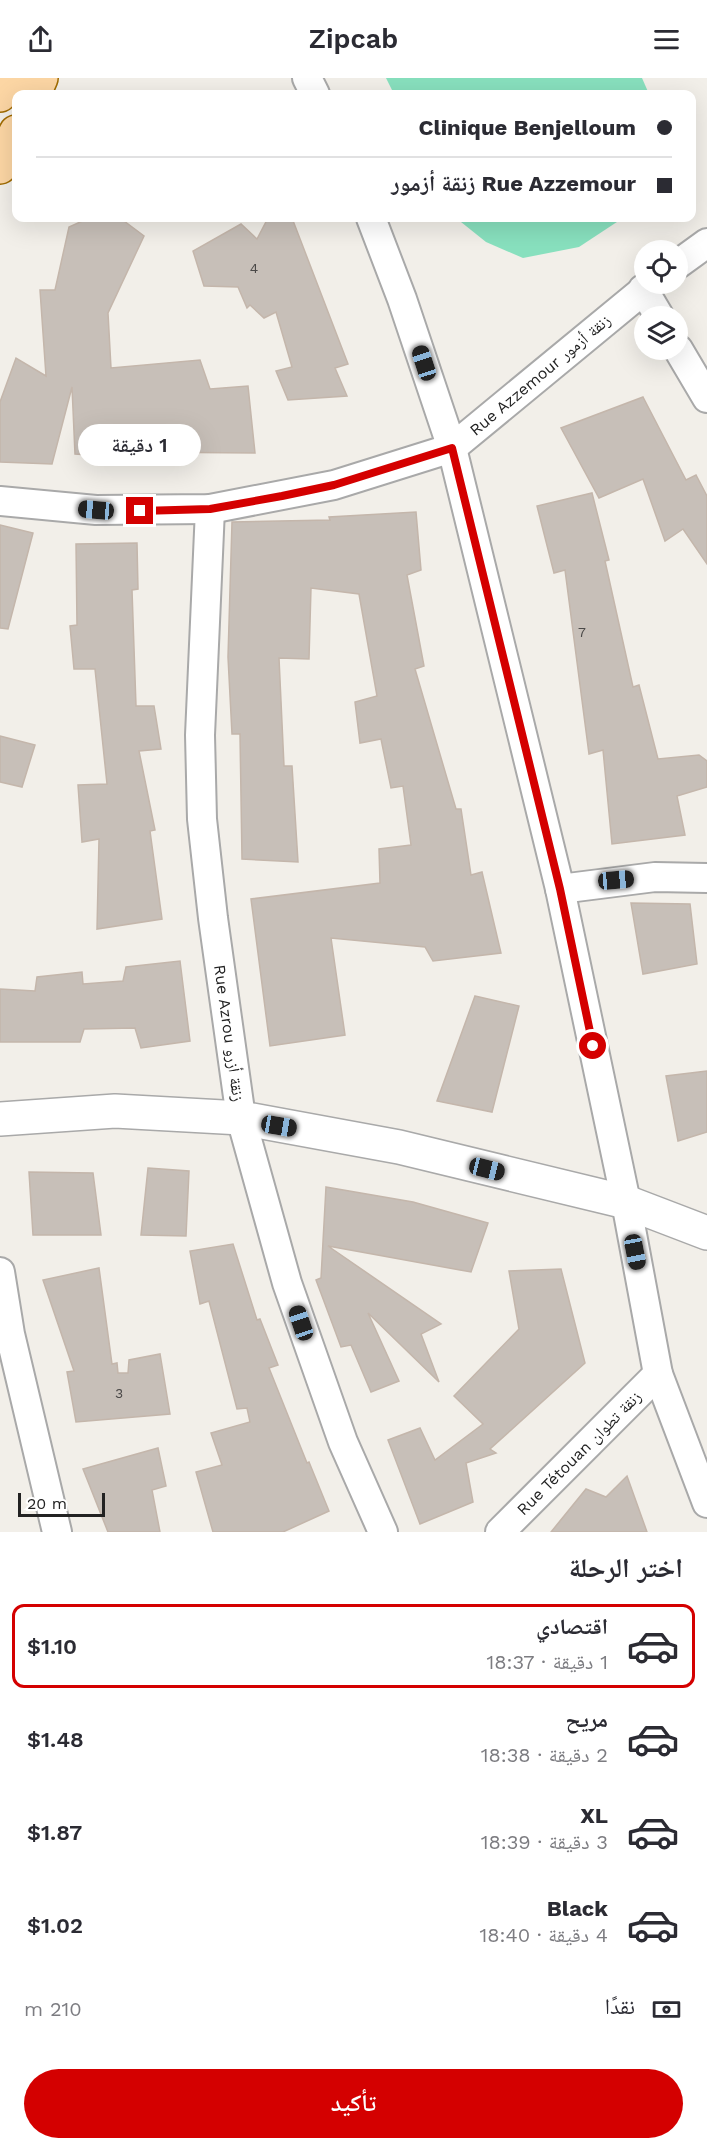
<!DOCTYPE html>
<html lang="ar">
<meta charset="utf-8">
<style>
:root{--surface:#fff;--page:#f7f7f7;--text:#2b2b33;--muted:#7c7c81;--line:#e1e1e2;--accent:#d40000}
body{margin:0;font-family:"Work Sans","Noto Naskh Arabic",sans-serif;background:var(--page);color:var(--text);direction:rtl;height:100vh;display:flex;flex-direction:column;font-size:22px;white-space:nowrap}
*{box-sizing:border-box;margin:0}
p{font-size:20px;color:var(--muted)}
.icon{flex:none;width:33px;height:33px;fill:none;stroke:currentColor;stroke-width:2;stroke-linecap:round;stroke-linejoin:round}
.map{position:relative;height:1454px;overflow:hidden;direction:ltr}
.sheet{display:flex;flex-direction:column;background:var(--surface);flex:1}
.sheet>*{flex:none}
.top-card{position:absolute;left:12px;top:12px;width:684px;height:132px;border-radius:12px;box-shadow:0 6px 24px #0002;direction:rtl;display:grid;align-content:center;height:132px;padding:0 24px;background:var(--surface)}
.fabs{position:absolute;left:634px;top:162px;display:grid;gap:12px}
.fabs a{display:grid;place-items:center;width:54px;height:54px;border-radius:50%;background:var(--surface);box-shadow:0 6px 24px #0002;font-size:30px}
.scale{position:absolute;left:18px;bottom:15px;width:87px;box-sizing:border-box;padding-left:6px;border:3px solid #222;border-top:0;font-size:16px;line-height:21px;white-space:nowrap;color:#222;-webkit-text-stroke:4px #fff;paint-order:stroke}
.end{position:absolute;width:27px;height:27px;margin:-14px;border:8px solid #d40000;background:#fff;box-shadow:0 0 0 3px #fff}
.from{border-radius:50%}
.bubble{position:absolute;height:42px;border-radius:21px;background:var(--surface);box-shadow:0 6px 24px #0002;font-size:20px;font-weight:600;line-height:42px;text-align:center;direction:rtl}
.car{position:absolute;width:18px;height:36px;margin:-18px -9px;border-radius:8px;box-shadow:0 0 4px 2px #0007;background:linear-gradient(#222 24%,#8ab4d8 0 40%,#222 0 76%,#8ab4d8 0 86%,#222 0)}
.top-card b{display:flex;align-items:center;gap:21px;height:57px;font-size:22px}
.top-card b+b{border-top:2px solid var(--line)}
.top-card i{width:15px;height:15px;background:var(--text)}
ul{padding:0;list-style:none}
li{display:flex;align-items:center;gap:18px;height:84px;margin:0 12px 9px;padding:0 12px;border:3px solid transparent;border-radius:12px}
li div{flex:1}
li b{display:block;font-size:22px}
li em{font-style:normal;font-weight:600}
li.active{border-color:var(--accent)}
li>.icon{width:54px;height:54px;stroke-width:1.5}
h2{padding:0 24px;font-size:27px;line-height:72px}
.pay{display:flex;align-items:center;gap:15px;height:66px;padding:0 24px;font-size:22px}
.pay p{margin-inline-start:auto}
.cta{display:flex;gap:12px;margin-top:auto;padding:12px 24px}
.cta a{flex:1;height:69px;border-radius:36px;background:var(--accent);color:#fff;font-size:24px;font-weight:600;line-height:69px;text-align:center}
header{display:flex;justify-content:space-between;align-items:center;height:78px;padding:0 24px;background:var(--surface);font-size:27px;font-weight:600}
.map>svg:first-child{display:block}
.pitch{fill:#88e0be}
.building{fill:#c7bfb8;stroke:#c4b6ab;stroke-width:1.5}
.lines{fill:none;stroke-linecap:round;stroke-linejoin:round}
.minor-casing{stroke:#a9a9a9;stroke-width:32}
.tertiary-casing{stroke:#a9a9a9;stroke-width:36}
.primary-casing{stroke:#a06b00;stroke-width:36}
.minor{stroke:#fff;stroke-width:28}
.tertiary{stroke:#fff;stroke-width:33}
.primary{stroke:#fcd6a4;stroke-width:33}
.route{stroke:#d40000;stroke-width:8}
.labels{text-anchor:middle;dominant-baseline:central;stroke-width:5;stroke-linejoin:round;paint-order:stroke}
.number-label{font-size:14px;fill:#4b4948}
.street-label{font-size:16px;fill:#222;stroke:#fff}
</style>
<header><svg class="icon" aria-label="menu" viewBox="0 0 24 24"><path d="M4 6h16M4 12h16M4 18h16"/></svg>Zipcab<svg class="icon" aria-label="share" viewBox="0 0 24 24"><path d="M12 15V3M7 8l5-5 5 5M5 13v7h14v-7"/></svg></header>
<div class="map">
<svg width="707" height="1454" viewBox="0 0 707 1454">
<rect width="100%" height="100%" fill="#f2efe9"/>
<!-- pitch -->
<g class="pitch">
<polygon points="386,0 642,0 649,16 394,16"/>
<polygon points="456,140 623,140 579,169 523,180 486,164"/>
</g>
<!-- building -->
<g class="building">
<polygon points="89,140 120,140 144,158 108,235 111,290 200,282 210,311 248,308 255,375 135,374 136,380 75,376 72,309 52,386 0,384 0,324 16,280 46,298 40,212 55,212 69,149"/>
<polygon points="268,140 292,140 348,286 335,290 347,318 288,322 276,293 292,289 276,234 264,240 250,227 247,230 238,209 204,208 193,173 241,146 257,161"/>
<polygon points="643,319 686,402 696,397 707,418 707,486 683,451 665,463 643,401 599,420 561,350"/>
<polygon points="592,415 609,482 605,483 633,609 639,607 658,681 699,677 707,683 707,709 677,718 685,757 612,766 603,672 589,676 565,492 554,495 537,428"/>
<polygon points="416,434 421,492 407,497 424,588 415,591 456,731 461,731 471,797 482,794 501,875 433,883 425,869 331,860 345,957 270,968 251,821 380,805 379,771 411,767 403,708 391,710 381,661 360,665 355,624 377,618 359,516 311,510 309,581 279,580 284,688 292,688 298,784 242,781 240,656 232,656 228,579 232,444 330,442 329,439"/>
<polygon points="0,447 33,455 8,551 0,550"/>
<polygon points="137,465 138,511 132,512 136,628 154,628 161,671 139,673 155,752 150,753 162,841 97,851 99,761 82,764 78,707 107,706 95,591 74,591 70,548 77,547 76,466"/>
<polygon points="0,658 35,667 22,709 0,704"/>
<polygon points="631,825 690,826 697,886 643,896"/>
<polygon points="180,883 190,963 141,970 135,950 84,951 80,964 0,964 0,911 35,913 37,899 82,894 83,906 123,903 126,889"/>
<polygon points="475,918 519,928 492,1034 437,1023"/>
<polygon points="707,993 707,1054 678,1063 666,998"/>
<polygon points="148,1090 189,1093 186,1158 141,1157"/>
<polygon points="29,1094 93,1095 101,1157 33,1157"/>
<polygon points="326,1109 413,1124 488,1145 471,1194 328,1168 441,1246 421,1256 439,1304 368,1235 399,1303 371,1314 351,1267 341,1269 316,1202 321,1200"/>
<polygon points="233,1166 257,1242 260,1241 278,1287 269,1290 307,1385 309,1384 329,1433 283,1454 213,1454 196,1394 222,1387 211,1355 250,1344 247,1330 237,1331 209,1223 200,1226 190,1173"/>
<polygon points="99,1190 112,1286 117,1285 118,1295 128,1295 129,1282 160,1276 170,1336 76,1344 67,1294 74,1293 43,1202"/>
<polygon points="561,1191 585,1285 490,1371 496,1375 466,1385 473,1424 420,1446 388,1362 420,1350 435,1382 483,1346 454,1318 519,1251 509,1193"/>
<polygon points="158,1370 166,1408 152,1412 160,1454 108,1454 83,1391"/>
<polygon points="627,1398 647,1454 551,1454 586,1411 606,1419"/>
</g>
<g class="lines">
<defs>
<g id="minor">
<polyline points="307,0 315,16"/>
<polyline points="371,140 402,221 452,370 560,811 626,1124 658,1296 707,1425"/>
<polyline points="678,186 707,165"/>
<polyline points="643,211 659,238"/>
<polyline points="678,271 707,320"/>
<polyline points="0,423 96,432 210,431 334,407 452,370 651,206"/>
<polyline points="210,431 200,657 202,741 213,840 241,1040 287,1205 343,1364 383,1454"/>
<polyline points="560,811 655,799 707,800"/>
<polyline points="0,1194 10,1256 57,1454"/>
<polyline points="500,1454 658,1296"/>
</g>
<polyline id="tertiary" points="0,1041 115,1033 241,1040 399,1069 626,1124 707,1155"/>
<g id="primary">
<polyline points="34,16 41,0"/>
<polyline points="0,17 8,0"/>
<polyline points="0,89 16,54"/>
</g>
</defs>
<!-- minor casing -->
<use href="#minor" class="minor-casing"/>
<!-- tertiary casing -->
<use href="#tertiary" class="tertiary-casing"/>
<!-- primary casing -->
<use href="#primary" class="primary-casing"/>
<!-- minor -->
<use href="#minor" class="minor"/>
<!-- tertiary -->
<use href="#tertiary" class="tertiary"/>
<!-- primary -->
<use href="#primary" class="primary"/>
</g>
<g class="lines">
<!-- route -->
<polyline class="route" points="140,433 210,431 282,418 334,407 452,370 560,811 593,968"/>
</g>
<g class="labels">
<!-- number labels -->
<g class="number-label">
<text x="254" y="190">4</text>
<text x="582" y="554">7</text>
<text x="119" y="1315">3</text>
</g>
<!-- street labels -->
<g class="street-label">
<text transform="translate(540 297) rotate(-40)">Rue Azzemour زنقة أزمور</text>
<text transform="translate(229 955) rotate(82)">Rue Azrou زنقة أزرو</text>
<text transform="translate(579 1375) rotate(-45)">Rue Tétouan زنقة تطوان</text>
</g>
</g>
</svg>
<div class="fabs">
<a><svg class="icon" aria-label="locate" viewBox="0 0 24 24"><circle cx="12" cy="12" r="6"/><path d="M12 2v4M12 18v4M2 12h4M18 12h4"/></svg></a>
<a><svg class="icon" aria-label="layers" viewBox="0 0 24 24"><path d="M12 4l9 5-9 5-9-5zM3 14l9 5 9-5"/></svg></a>
</div>
<div class="scale">20 m</div>
<i class="end from" style="left:593px;top:968px"></i>
<i class="end" style="left:140px;top:433px"></i>
<div class="bubble" style="left:78px;top:346px;width:123px">1 دقيقة</div>
<i class="car" style="left:424px;top:285px;rotate:342deg"></i>
<i class="car" style="left:96px;top:432px;rotate:275deg"></i>
<i class="car" style="left:616px;top:802px;rotate:85deg"></i>
<i class="car" style="left:279px;top:1048px;rotate:100deg"></i>
<i class="car" style="left:487px;top:1091px;rotate:104deg"></i>
<i class="car" style="left:635px;top:1174px;rotate:169deg"></i>
<i class="car" style="left:301px;top:1245px;rotate:341deg"></i>
<div class="top-card">
<b><i class="from"></i>Clinique Benjelloum</b>
<b><i></i>Rue Azzemour زنقة أزمور</b>
</div>
</div>
<section class="sheet">
<h2>اختر الرحلة</h2>
<ul>
<li class="active"><svg class="icon" aria-label="car" viewBox="0 0 24 24"><path d="M5 17H2v-5l4-1 3-4h7l3 4 3 1v5h-3M9 17h6M6 11h13"/><circle cx="7" cy="17" r="2"/><circle cx="17" cy="17" r="2"/></svg><div><b>اقتصادي</b><p>1 دقيقة · 18:37</p></div><em>$1.10</em></li>
<li><svg class="icon" aria-label="car" viewBox="0 0 24 24"><path d="M5 17H2v-5l4-1 3-4h7l3 4 3 1v5h-3M9 17h6M6 11h13"/><circle cx="7" cy="17" r="2"/><circle cx="17" cy="17" r="2"/></svg><div><b>مريح</b><p>2 دقيقة · 18:38</p></div><em>$1.48</em></li>
<li><svg class="icon" aria-label="car" viewBox="0 0 24 24"><path d="M5 17H2v-5l4-1 3-4h7l3 4 3 1v5h-3M9 17h6M6 11h13"/><circle cx="7" cy="17" r="2"/><circle cx="17" cy="17" r="2"/></svg><div><b>XL</b><p>3 دقيقة · 18:39</p></div><em>$1.87</em></li>
<li><svg class="icon" aria-label="car" viewBox="0 0 24 24"><path d="M5 17H2v-5l4-1 3-4h7l3 4 3 1v5h-3M9 17h6M6 11h13"/><circle cx="7" cy="17" r="2"/><circle cx="17" cy="17" r="2"/></svg><div><b>Black</b><p>4 دقيقة · 18:40</p></div><em>$1.02</em></li>
</ul>
<div class="pay"><svg class="icon" aria-label="cash" viewBox="0 0 24 24"><path d="M3 7h18v10H3z"/><circle cx="12" cy="12" r="2"/></svg>نقدًا<p>210 m</p></div>
<div class="cta"><a>تأكيد</a></div>
</section>
